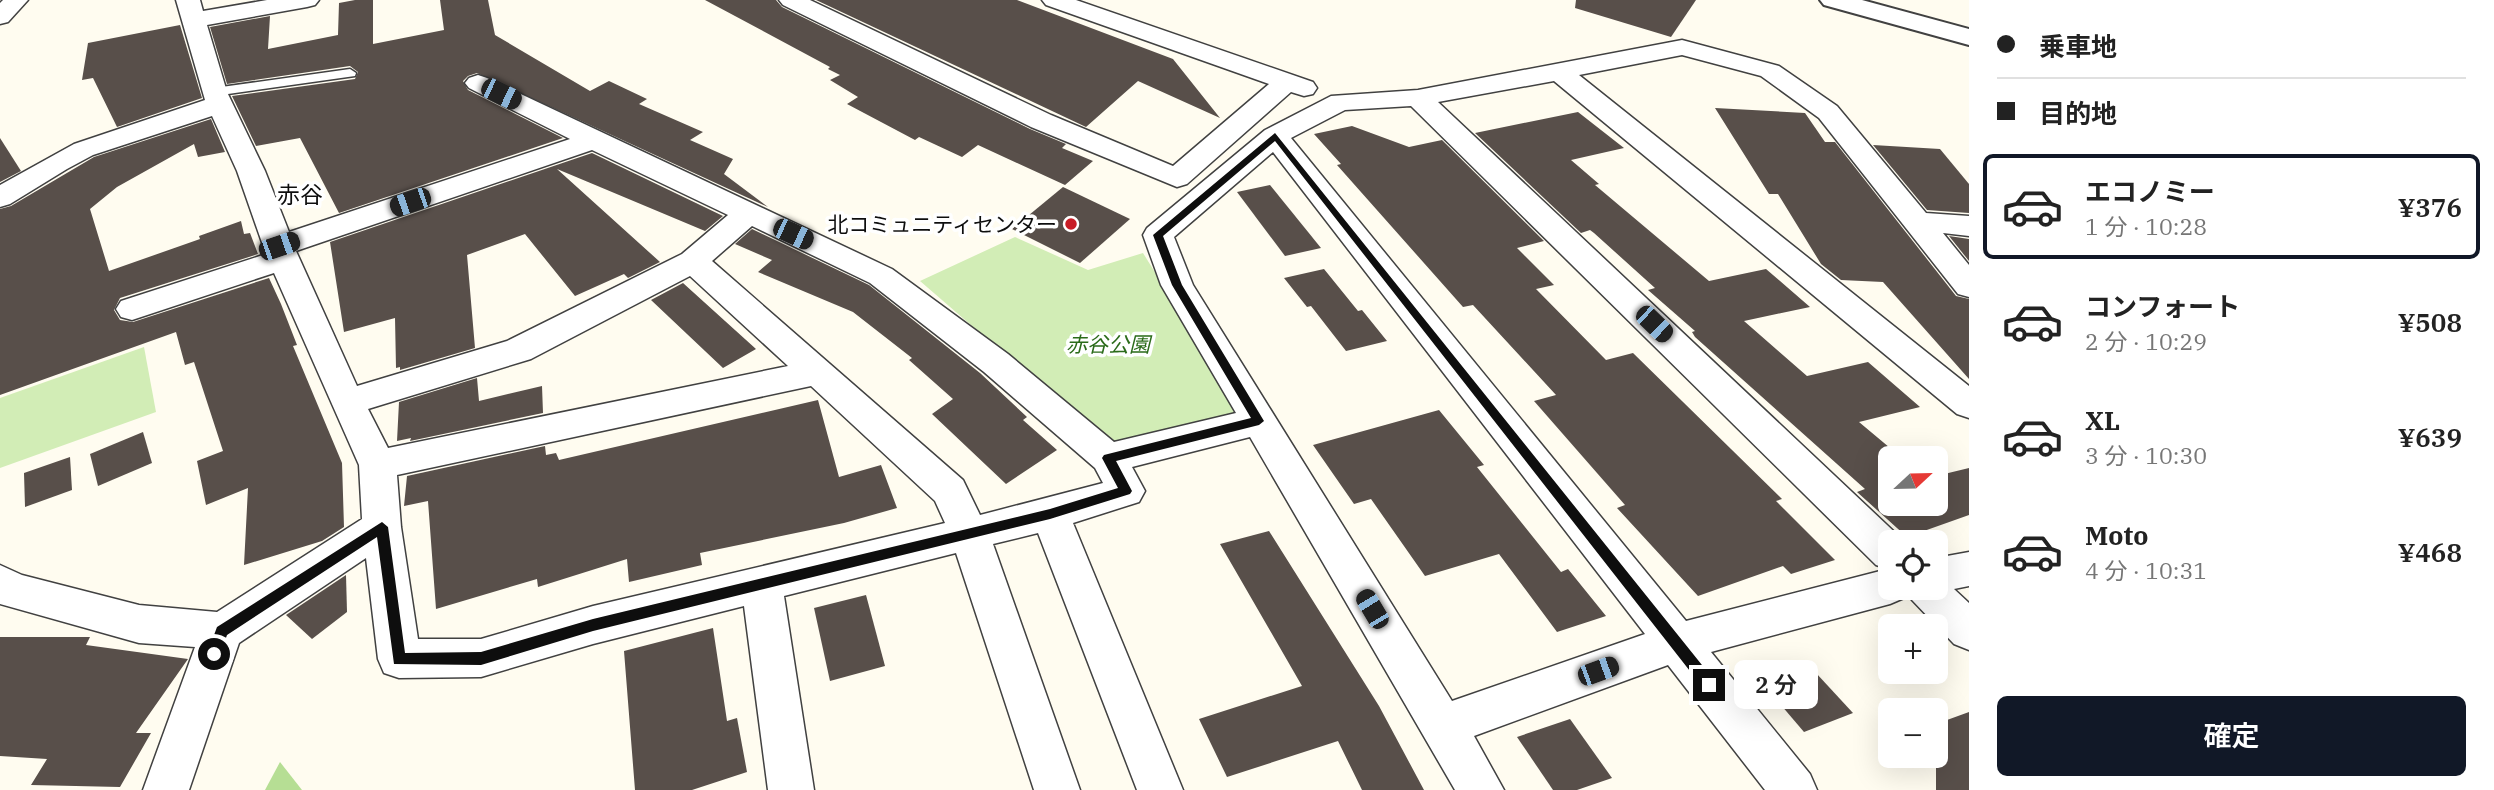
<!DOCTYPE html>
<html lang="ja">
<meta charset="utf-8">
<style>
:root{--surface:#fff;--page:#f6f6f6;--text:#222;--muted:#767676;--line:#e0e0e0;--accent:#111827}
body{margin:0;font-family:"IBM Plex Serif","Noto Sans JP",serif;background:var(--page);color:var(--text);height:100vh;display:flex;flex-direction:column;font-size:26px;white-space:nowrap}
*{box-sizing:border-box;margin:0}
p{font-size:23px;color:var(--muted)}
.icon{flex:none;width:38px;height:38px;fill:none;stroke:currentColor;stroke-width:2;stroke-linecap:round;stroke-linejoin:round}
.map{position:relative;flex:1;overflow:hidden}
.drawer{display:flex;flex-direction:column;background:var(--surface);width:525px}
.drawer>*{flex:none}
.guide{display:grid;align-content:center;height:154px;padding:0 28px;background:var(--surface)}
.needle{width:46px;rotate:68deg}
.controls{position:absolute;left:1878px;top:446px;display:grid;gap:14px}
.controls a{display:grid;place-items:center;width:70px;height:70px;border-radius:10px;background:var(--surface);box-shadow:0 7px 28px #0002;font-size:35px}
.end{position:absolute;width:32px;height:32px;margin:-16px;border:9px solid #0e0e0e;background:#fff;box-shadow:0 0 0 4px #fff}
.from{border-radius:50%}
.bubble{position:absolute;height:49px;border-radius:10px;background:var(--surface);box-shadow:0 7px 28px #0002;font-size:23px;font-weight:600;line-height:49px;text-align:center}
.car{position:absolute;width:21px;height:42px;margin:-21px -10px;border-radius:9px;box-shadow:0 0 5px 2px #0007;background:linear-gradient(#222 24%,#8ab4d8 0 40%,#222 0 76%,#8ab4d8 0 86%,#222 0)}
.guide b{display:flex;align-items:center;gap:24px;height:66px;font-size:26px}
.guide b+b{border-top:2px solid var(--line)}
.guide i{width:18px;height:18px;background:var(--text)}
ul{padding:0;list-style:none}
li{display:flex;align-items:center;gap:21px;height:105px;margin:0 14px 10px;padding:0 14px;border:4px solid transparent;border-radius:10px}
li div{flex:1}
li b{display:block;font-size:26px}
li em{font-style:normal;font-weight:600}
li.active{border-color:var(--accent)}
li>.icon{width:63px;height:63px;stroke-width:1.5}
.action{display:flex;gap:14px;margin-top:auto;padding:14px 28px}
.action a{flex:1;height:80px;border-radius:10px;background:var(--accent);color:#fff;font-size:28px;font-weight:600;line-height:80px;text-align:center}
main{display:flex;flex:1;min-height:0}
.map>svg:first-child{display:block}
.green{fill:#d2edb6}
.forest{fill:#b6de94}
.building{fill:#584f4a}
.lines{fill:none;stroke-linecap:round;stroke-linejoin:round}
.service-casing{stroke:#414141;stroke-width:3}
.minor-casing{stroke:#414141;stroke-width:3}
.tertiary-casing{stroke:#414141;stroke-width:4}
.service{fill:#fff;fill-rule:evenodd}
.minor{fill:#fff;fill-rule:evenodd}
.tertiary{fill:#fff;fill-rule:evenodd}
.route{fill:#0e0e0e}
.poi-dot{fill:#c81c25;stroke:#fff;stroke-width:2.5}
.labels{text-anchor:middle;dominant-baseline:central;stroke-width:7;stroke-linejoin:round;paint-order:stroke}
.poi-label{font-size:21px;fill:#0e0e0e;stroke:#fff;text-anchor:end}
.park-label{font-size:21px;font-style:italic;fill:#2b6b1a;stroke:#fff}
.neighbourhood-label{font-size:23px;fill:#0e0e0e;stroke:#fff}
</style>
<main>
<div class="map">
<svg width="1969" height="790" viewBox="0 0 1969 790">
<rect width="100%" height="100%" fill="#fffcf0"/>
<!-- green -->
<g class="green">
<polygon points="1015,237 1088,270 1143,253 1243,414 1112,447 920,281"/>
<polygon points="144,347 156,412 0,468 0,398"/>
</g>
<!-- forest -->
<polygon class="forest" points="280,762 302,790 265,790"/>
<!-- building -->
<g class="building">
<polygon points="355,0 373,0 373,44 444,30 440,0 488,0 495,35 590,91 609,81 647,99 639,104 703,132 690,140 733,159 724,174 768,207 477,73 468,76 463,81 468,90 563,138 339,213 300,138 256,146 232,96 355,79 358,72 350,66 227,84 210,27 270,16 268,49 338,35 339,3"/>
<polygon points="705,0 776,0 782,7 1030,129 1066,144 1062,148 1093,161 1065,185 978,145 962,157 919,137 915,140 847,104 858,97 830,80 840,75 828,69 830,67"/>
<polygon points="816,0 1017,0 1173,59 1220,118 1138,81 1086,127"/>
<polygon points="1576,0 1696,0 1671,37 1575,8"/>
<polygon points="180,25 202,98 117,127 93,78 82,80 88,43"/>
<polygon points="1715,108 1805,113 1825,142 1835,142 1956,296 1969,299 1969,379 1883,282 1841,280 1821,264 1778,194 1769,194"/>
<polygon points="1578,112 1624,148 1571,160 1599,184 1595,185 1709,281 1766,269 1810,307 1744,321 1807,376 1868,362 1920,407 1859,422 1902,458 1890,458 1890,504 1936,504 1936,476 1969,468 1969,515 1907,537 1857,492 1865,489 1695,337 1692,332 1695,331 1648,290 1655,288 1594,233 1590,230 1581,233 1475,133"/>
<polygon points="211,119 225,152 198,157 194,144 117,187 90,209 109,271 200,239 199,236 241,221 244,234 250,233 258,254 120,298 114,310 120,320 133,322 269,278 281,304 297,345 293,346 342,463 344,527 322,541 244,565 248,488 206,505 197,461 223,451 194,362 185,365 176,332 0,395 0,209 11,206 94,157"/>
<polygon points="1352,126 1409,147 1442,140 1544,241 1517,248 1554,285 1536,289 1606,360 1633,353 1782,499 1776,501 1835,560 1791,574 1783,566 1698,596 1617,508 1625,505 1534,401 1556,395 1473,305 1463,307 1337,165 1341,164 1314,134"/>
<polygon points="0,138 21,171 0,182"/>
<polygon points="1873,145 1940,149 1969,184 1969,213 1927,210"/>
<polygon points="592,153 723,216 705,231 557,169 660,262 628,278 624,274 575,296 525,234 467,255 475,348 400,370 400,367 396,368 395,318 344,332 330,242"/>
<polygon points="1270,185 1321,248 1285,256 1237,192"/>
<polygon points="1063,187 1130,219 1080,263 1012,229"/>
<polygon points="752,229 869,285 980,373 1027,417 1023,420 1057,450 1006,484 932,414 953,399 909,360 912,358 853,312 758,272 772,260 735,244"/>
<polygon points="1949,236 1969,239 1969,261"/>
<polygon points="1324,269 1358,311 1362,310 1387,341 1346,351 1311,306 1307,307 1284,278"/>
<polygon points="683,283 725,321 756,349 723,368 651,300"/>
<polygon points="477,378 479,401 542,386 543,413 410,441 411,438 397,441 399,402"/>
<polygon points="818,400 839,477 881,465 897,508 844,523 700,553 702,565 629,582 627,559 538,587 537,579 436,609 428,501 404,506 407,476 545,446 546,455 556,453 559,460"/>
<polygon points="1439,410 1484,465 1477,467 1561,572 1568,569 1606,616 1557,632 1499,554 1425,576 1371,499 1354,504 1313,445"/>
<polygon points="143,432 152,463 98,486 90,454"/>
<polygon points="70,457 72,490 25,507 24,473"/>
<polygon points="1269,531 1379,706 1424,790 1362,790 1338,741 1227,777 1199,719 1302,686 1220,544"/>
<polygon points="346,575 347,612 312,639 286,615"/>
<polygon points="866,595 885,666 830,681 814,608"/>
<polygon points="713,628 727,721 737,718 747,772 692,790 635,790 624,651"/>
<polygon points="0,637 90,637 86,645 188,659 136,733 151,733 120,787 31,785 47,759 0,756"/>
<polygon points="1804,660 1853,713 1804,732 1757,677"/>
<polygon points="1969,712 1969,790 1936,790 1936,724"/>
<polygon points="1570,719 1612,778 1577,790 1553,790 1517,737"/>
</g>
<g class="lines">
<defs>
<polygon id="service" points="350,69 356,73 355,76 214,96 207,92 214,88"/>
<g id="minor">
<polygon points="3,0 28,0 8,22 0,24 0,3"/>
<path d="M176 0H200L203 11 267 0H319L315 5 307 7 207 25 227 92 265 171 289 232 570 139 469 88 465 83 469 78 478 75 487 78 892 269 1008 354 1114 442 1236 413 1161 285 1143 235 1147 228 1265 130 1331 96 1418 90 1682 40 1779 66 1837 106 1926 213 1969 216V236L1943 233 1969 265V297L1958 294 1819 118 1761 76 1682 55 1579 75 1969 386V418L1957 414 1554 81 1438 102 1904 541 1890 542V588H1936V558L1969 552V586L1954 589 1969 603V650L1954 644 1912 600 1908 592 1904 598 1890 604 1711 652 1810 774 1817 790H1765L1668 665 1474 736 1504 790H1455L1250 437 1132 467 1145 491 1139 502 1073 523 1183 790H1137L1038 533 993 544 1080 790H1034L956 553 784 596 814 790H768L744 606 593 644 481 677 399 678 384 673 378 659 366 558 239 643 189 790H143L195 647 139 643 0 604V565L22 575 139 605 217 612 362 519 359 465 274 273 132 320 121 317 116 309 121 301 266 254 237 171 212 116 93 155 67 169 10 204 0 207V185L74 144 205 100ZM1411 106 1876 565 1888 569 1686 621 1291 138 1345 110ZM592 150 728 215 682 254 507 341 357 386 296 251ZM1273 152 1645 634 1452 701 1193 285 1174 237ZM752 226 870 283 984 372 1095 468 1103 483 980 515 963 480 712 261ZM690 276 788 366 388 448 368 409 531 359ZM811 386 935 501 945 523 593 606 481 639H418L401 527 397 475Z"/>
<polygon points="779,0 810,0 1051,115 1173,166 1269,84 1046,5 1042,0 1076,0 1313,82 1317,88 1313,94 1304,96 1291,92 1187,184 1177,187 1031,127 783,5"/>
</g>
<polygon id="tertiary" points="1820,0 1862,0 1969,29 1969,45 1824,5"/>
</defs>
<!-- service casing -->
<use href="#service" class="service-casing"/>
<!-- minor casing -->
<use href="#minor" class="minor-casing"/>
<!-- tertiary casing -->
<use href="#tertiary" class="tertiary-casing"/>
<!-- service -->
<use href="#service" class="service"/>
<!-- minor -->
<use href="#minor" class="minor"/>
<!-- tertiary -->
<use href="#tertiary" class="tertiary"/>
</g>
<!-- route -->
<polygon class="route" points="1275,133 1714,680 1714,689 1704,689 1275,141 1163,236 1182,285 1264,421 1259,425 1116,461 1132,491 1130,494 1050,519 593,631 481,665 394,664 377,537 227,635 219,658 209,658 207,654 217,627 382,522 388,527 405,653 481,652 593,619 1050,509 1118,488 1102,458 1104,455 1251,418 1172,285 1153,235"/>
<!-- markers -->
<circle class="poi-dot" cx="1071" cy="224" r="7"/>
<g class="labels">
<!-- poi labels -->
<g class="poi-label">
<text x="1057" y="224">北コミュニティセンター</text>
</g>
<!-- park labels -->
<g class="park-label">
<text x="1108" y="344">赤谷公園</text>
</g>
<!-- neighbourhood labels -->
<g class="neighbourhood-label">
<text x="300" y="194">赤谷</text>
</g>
</g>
</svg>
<div class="controls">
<a><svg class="needle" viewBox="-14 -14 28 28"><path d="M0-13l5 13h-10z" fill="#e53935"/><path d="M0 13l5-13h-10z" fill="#767676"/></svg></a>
<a><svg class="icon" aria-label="locate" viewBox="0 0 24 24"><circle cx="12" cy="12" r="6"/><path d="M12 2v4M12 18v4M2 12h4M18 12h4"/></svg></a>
<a>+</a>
<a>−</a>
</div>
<i class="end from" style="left:214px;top:654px"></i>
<i class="end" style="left:1709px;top:685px"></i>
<div class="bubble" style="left:1734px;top:660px;width:84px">2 分</div>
<i class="car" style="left:501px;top:94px;rotate:116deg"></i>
<i class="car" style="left:410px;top:202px;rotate:251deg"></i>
<i class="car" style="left:793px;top:234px;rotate:115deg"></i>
<i class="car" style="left:279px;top:246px;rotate:71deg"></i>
<i class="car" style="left:1654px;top:324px;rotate:134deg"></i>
<i class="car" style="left:1372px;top:609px;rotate:329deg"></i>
<i class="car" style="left:1598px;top:671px;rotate:70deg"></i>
</div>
<section class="drawer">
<div class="guide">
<b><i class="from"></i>乗車地</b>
<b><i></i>目的地</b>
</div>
<ul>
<li class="active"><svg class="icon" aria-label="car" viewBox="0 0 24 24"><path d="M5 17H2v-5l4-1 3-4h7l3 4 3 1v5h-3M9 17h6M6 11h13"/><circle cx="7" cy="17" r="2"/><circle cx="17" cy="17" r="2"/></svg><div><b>エコノミー</b><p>1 分 · 10:28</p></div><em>¥376</em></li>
<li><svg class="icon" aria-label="car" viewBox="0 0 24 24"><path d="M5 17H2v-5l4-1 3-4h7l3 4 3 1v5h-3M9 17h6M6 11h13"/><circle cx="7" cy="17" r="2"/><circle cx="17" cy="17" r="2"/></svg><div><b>コンフォート</b><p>2 分 · 10:29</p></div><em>¥508</em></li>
<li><svg class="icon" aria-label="car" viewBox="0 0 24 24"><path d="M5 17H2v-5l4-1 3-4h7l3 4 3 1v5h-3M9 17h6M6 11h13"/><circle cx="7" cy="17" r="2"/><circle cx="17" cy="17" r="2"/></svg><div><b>XL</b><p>3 分 · 10:30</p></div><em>¥639</em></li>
<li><svg class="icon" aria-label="car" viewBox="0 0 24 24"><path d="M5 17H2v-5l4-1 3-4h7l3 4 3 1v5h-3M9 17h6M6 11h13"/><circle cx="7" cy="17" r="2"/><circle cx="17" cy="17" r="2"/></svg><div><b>Moto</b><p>4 分 · 10:31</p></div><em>¥468</em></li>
</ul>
<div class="action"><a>確定</a></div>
</section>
</main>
